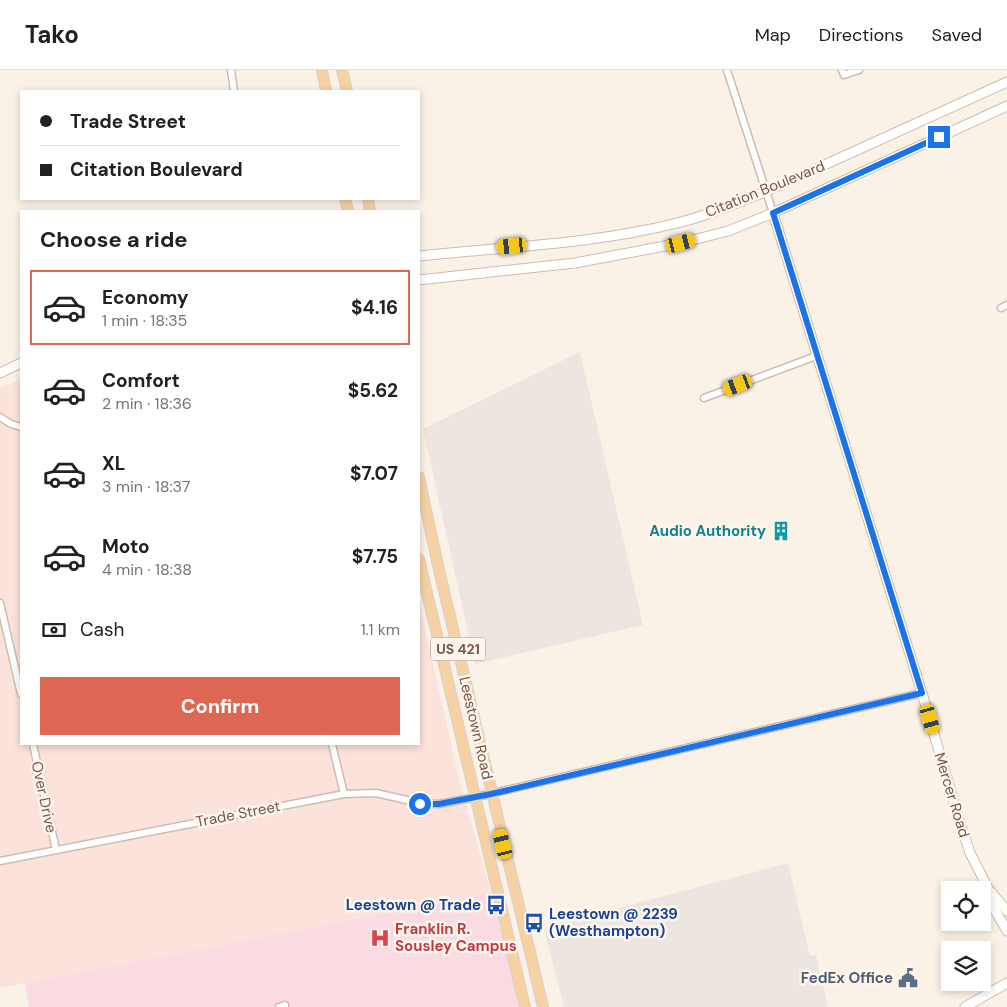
<!DOCTYPE html>
<meta charset="utf-8">
<style>
:root{--surface:#fff;--page:#f2f2f2;--text:#202124;--muted:#757577;--line:#e0e0e0;--accent:#de6753}
body{margin:0;font-family:"DM Sans",sans-serif;background:var(--page);color:var(--text);height:100vh;display:flex;flex-direction:column;font-size:19px;white-space:nowrap}
*{box-sizing:border-box;margin:0}
p{font-size:16px;color:var(--muted)}
.icon{flex:none;width:28px;height:28px;fill:none;stroke:currentColor;stroke-width:2;stroke-linecap:round;stroke-linejoin:round}
.map{position:relative;flex:1;overflow:hidden}
.sheet{position:absolute;left:20px;top:140px;width:400px;height:535px;display:flex;flex-direction:column;background:var(--surface);border-radius:0px;box-shadow:0 2px 8px #0003}
.sheet>*{flex:none}
.hud{position:absolute;left:20px;top:20px;width:400px;height:110px;border-radius:0px;box-shadow:0 2px 8px #0003;display:grid;align-content:center;height:110px;padding:0 20px;background:var(--surface)}
.tools{position:absolute;left:941px;top:811px;display:grid;gap:10px}
.tools a{display:grid;place-items:center;width:50px;height:50px;border-radius:0px;background:var(--surface);box-shadow:0 2px 8px #0003;font-size:25px}
.end{position:absolute;width:22px;height:22px;margin:-11px;border:6px solid #1a73e8;background:#fff;box-shadow:0 0 0 2px #fff}
.from{border-radius:50%}
.car{position:absolute;width:15px;height:30px;margin:-15px -8px;border-radius:6px;box-shadow:0 0 4px 1px #0007;background:linear-gradient(#f5c518 24%,#345 0 40%,#f5c518 0 76%,#345 0 86%,#f5c518 0)}
.hud b{display:flex;align-items:center;gap:18px;height:48px;font-size:19px}
.hud b+b{border-top:1px solid var(--line)}
.hud i{width:12px;height:12px;background:var(--text)}
ul{padding:0;list-style:none}
li{display:flex;align-items:center;gap:15px;height:75px;margin:0 10px 8px;padding:0 10px;border:2px solid transparent;border-radius:0px}
li div{flex:1}
li b{display:block;font-size:19px}
li em{font-style:normal;font-weight:700}
li.active{border-color:var(--accent)}
li>.icon{width:45px;height:45px;stroke-width:1.5}
h2{padding:0 20px;font-size:22px;line-height:60px}
.pay{display:flex;align-items:center;gap:12px;height:55px;padding:0 20px;font-size:19px}
.pay p{margin-inline-start:auto}
.action{display:flex;gap:10px;margin-top:auto;padding:10px 20px}
.action a{flex:1;height:58px;border-radius:0px;background:var(--accent);color:#fff;font-size:20px;font-weight:700;line-height:58px;text-align:center}
header{display:flex;align-items:center;gap:30px;box-sizing:border-box;height:70px;padding:0 25px;background:var(--surface);border-bottom:1px solid var(--line)}
header strong{font-size:24px}
nav{display:flex;gap:28px;margin-inline-start:auto;font-size:18px}
.map>svg:first-child{display:block}
.commercial{fill:#fbe2db}
.industrial{fill:#ece5e0}
.medical{fill:#f9dbe1}
.lines{fill:none;stroke-linecap:round;stroke-linejoin:round}
.street-casing{stroke:#cfbbb1;stroke-width:9}
.secondary-casing{stroke:#d1bbae;stroke-width:11}
.primary-casing{stroke:#d8d0cd;stroke-width:12}
.street{stroke:#fff;stroke-width:6}
.secondary{stroke:#fff;stroke-width:9}
.primary{stroke:#f6d1a3;stroke-width:10}
.route{stroke:#1a73e8;stroke-width:6}
.labels{text-anchor:middle;dominant-baseline:central;stroke-width:5;stroke-linejoin:round;paint-order:stroke}
.shield{fill:#fef6ed;stroke:#9d877d;stroke-width:1}
.shield-label{font-size:14px;font-weight:bold;fill:#74574d}
.street-label{font-size:15px;fill:#74574d;stroke:#fef6ed}
.culture-label{font-size:15px;font-weight:bold;fill:#0d838f;stroke:#fef6ed;text-anchor:end}
.transit-label{font-size:15px;font-weight:bold;fill:#164399;stroke:#fef6ed;text-anchor:end}
.health-label{font-size:15px;font-weight:bold;fill:#be3a42;stroke:#fef6ed;text-anchor:start}
.service-label{font-size:15px;font-weight:bold;fill:#4e5e75;stroke:#fef6ed;text-anchor:end}
</style>
<header>
<strong>Tako</strong>
<nav><a>Map</a><a>Directions</a><a>Saved</a></nav>
</header>
<div class="map">
<svg width="1007" height="937" viewBox="0 0 1007 937">
<rect width="100%" height="100%" fill="#fbf2e7"/>
<!-- commercial -->
<polygon class="commercial" points="21,310 21,674 419,674 419,532 458,705 491,823 0,918 0,318"/>
<!-- industrial -->
<g class="industrial">
<polygon points="580,282 643,555 475,594 423,359"/>
<polygon points="788,793 810,886 816,885 828,937 564,937 544,858"/>
</g>
<!-- medical -->
<polygon class="medical" points="491,823 520,937 29,937 25,913"/>
<g class="lines">
<defs>
<g id="street">
<polyline points="231,0 234,21"/>
<polyline points="727,0 773,143"/>
<polyline points="842,0 844,5 859,0"/>
<polyline points="1001,238 1007,235"/>
<polyline points="704,328 816,286"/>
<polyline points="0,347 11,354 21,357"/>
<polyline points="0,533 21,624"/>
<polyline points="33,674 56,780"/>
<polyline points="332,674 344,724"/>
<polyline points="0,791 344,724 376,723 420,733 439,734 476,727 922,623"/>
<polyline points="279,937 285,935"/>
</g>
<g id="secondary">
<polyline points="773,143 922,623 961,756 970,783 988,818 996,842 1007,861"/>
<path d="M419 186C503 177 595 174 677 153 707 146 737 133 767 121L1007 12"/>
<polyline points="419,210 575,193 681,173 728,161 773,143 1007,36"/>
<polyline points="0,303 21,293"/>
<polyline points="991,822 1007,841"/>
<polyline points="965,937 1007,913"/>
</g>
<g id="primary">
<polyline points="322,0 326,21"/>
<polyline points="342,0 347,21"/>
<polyline points="345,129 348,141"/>
<polyline points="368,129 370,141"/>
<polyline points="419,407 439,500 543,937"/>
<polyline points="419,489 525,937"/>
</g>
</defs>
<!-- street casing -->
<use href="#street" class="street-casing"/>
<!-- secondary casing -->
<use href="#secondary" class="secondary-casing"/>
<!-- primary casing -->
<use href="#primary" class="primary-casing"/>
<!-- street -->
<use href="#street" class="street"/>
<!-- secondary -->
<use href="#secondary" class="secondary"/>
<!-- primary -->
<use href="#primary" class="primary"/>
</g>
<g class="lines">
<!-- route -->
<polyline class="route" points="420,734 439,734 491,724 922,623 773,143 939,67"/>
</g>
<!-- icons -->
<defs>
<symbol id="building-bare" viewBox="-9 -9 18 18"><path d="M-4-6H4V6H1V3H-1V6H-4ZM-2.5-4.3h1.7v1.8h-1.7ZM.8-4.3h1.7v1.8H.8ZM-2.5-1h1.7V.8h-1.7ZM.8-1h1.7V.8H.8Z" fill="#0f9aa8" stroke="#fef6ed" stroke-width="2.5" paint-order="stroke"/></symbol>
<symbol id="bus-bare" viewBox="-9 -9 18 18"><path d="M-5-6H5V4H4V6H2V4H-2V6H-4V4H-5ZM-3.5-4V0h7V-4ZM-3.5 1.2v1.5H-2V1.2ZM2 1.2v1.5H3.5V1.2Z" fill="#1a4fb4" stroke="#fef6ed" stroke-width="2.5" paint-order="stroke"/></symbol>
<symbol id="hospital-bare" viewBox="-9 -9 18 18"><path d="M-5-5h3v3.5h4V-5h3V5h-3V1.5h-4V5h-3Z" fill="#e0444e" stroke="#fef6ed" stroke-width="2.5" paint-order="stroke"/></symbol>
<symbol id="civic-bare" viewBox="-9 -9 18 18"><path d="M-.6-6.5H3V-4.5H.6V-3L4-1V1h2V6H-6V1h2V-1L-.6-3ZM-1.2 2.5V6h2.4V2.5Z" fill="#5c6f8a" stroke="#fef6ed" stroke-width="2.5" paint-order="stroke"/></symbol>
</defs>
<g fill-rule="evenodd">
<use href="#building-bare" x="767" y="447" width="28" height="28"/>
<use href="#bus-bare" x="482" y="821" width="28" height="28"/>
<use href="#bus-bare" x="520" y="839" width="28" height="28"/>
<use href="#hospital-bare" x="366" y="854" width="28" height="28"/>
<use href="#civic-bare" x="894" y="894" width="28" height="28"/>
</g>
<g class="labels">
<!-- shield labels -->
<rect class="shield" x="430.5" y="567.5" width="55" height="23" rx="4"/>
<g class="shield-label">
<text x="458" y="579">US 421</text>
</g>
<!-- street labels -->
<g class="street-label">
<text transform="translate(765 119) rotate(-22)">Citation Boulevard</text>
<text transform="translate(476 658) rotate(77)">Leestown Road</text>
<text transform="translate(952 725) rotate(73)">Mercer Road</text>
<text transform="translate(44 727) rotate(78)">Over Drive</text>
<text transform="translate(238 744) rotate(-11)">Trade Street</text>
</g>
<!-- culture labels -->
<g class="culture-label">
<text x="766" y="461">Audio Authority</text>
</g>
<!-- transit labels -->
<g class="transit-label">
<text x="481" y="835">Leestown @ Trade</text>
<text x="549" y="844" text-anchor="start">Leestown @ 2239<tspan x="549" dy="17">(Westhampton)</tspan></text>
</g>
<!-- health labels -->
<g class="health-label">
<text x="395" y="859">Franklin R.<tspan x="395" dy="17">Sousley Campus</tspan></text>
</g>
<!-- service labels -->
<g class="service-label">
<text x="893" y="908">FedEx Office</text>
</g>
</g>
</svg>
<div class="tools">
<a><svg class="icon" aria-label="locate" viewBox="0 0 24 24"><circle cx="12" cy="12" r="6"/><path d="M12 2v4M12 18v4M2 12h4M18 12h4"/></svg></a>
<a><svg class="icon" aria-label="layers" viewBox="0 0 24 24"><path d="M12 4l9 5-9 5-9-5zM3 14l9 5 9-5"/></svg></a>
</div>
<i class="end from" style="left:420px;top:734px"></i>
<i class="end" style="left:939px;top:67px"></i>
<i class="car" style="left:681px;top:173px;rotate:76deg"></i>
<i class="car" style="left:512px;top:176px;rotate:264deg"></i>
<i class="car" style="left:738px;top:315px;rotate:249deg"></i>
<i class="car" style="left:930px;top:649px;rotate:164deg"></i>
<i class="car" style="left:503px;top:774px;rotate:346deg"></i>
<div class="hud">
<b><i class="from"></i>Trade Street</b>
<b><i></i>Citation Boulevard</b>
</div>
<section class="sheet">
<h2>Choose a ride</h2>
<ul>
<li class="active"><svg class="icon" aria-label="car" viewBox="0 0 24 24"><path d="M5 17H2v-5l4-1 3-4h7l3 4 3 1v5h-3M9 17h6M6 11h13"/><circle cx="7" cy="17" r="2"/><circle cx="17" cy="17" r="2"/></svg><div><b>Economy</b><p>1 min · 18:35</p></div><em>$4.16</em></li>
<li><svg class="icon" aria-label="car" viewBox="0 0 24 24"><path d="M5 17H2v-5l4-1 3-4h7l3 4 3 1v5h-3M9 17h6M6 11h13"/><circle cx="7" cy="17" r="2"/><circle cx="17" cy="17" r="2"/></svg><div><b>Comfort</b><p>2 min · 18:36</p></div><em>$5.62</em></li>
<li><svg class="icon" aria-label="car" viewBox="0 0 24 24"><path d="M5 17H2v-5l4-1 3-4h7l3 4 3 1v5h-3M9 17h6M6 11h13"/><circle cx="7" cy="17" r="2"/><circle cx="17" cy="17" r="2"/></svg><div><b>XL</b><p>3 min · 18:37</p></div><em>$7.07</em></li>
<li><svg class="icon" aria-label="car" viewBox="0 0 24 24"><path d="M5 17H2v-5l4-1 3-4h7l3 4 3 1v5h-3M9 17h6M6 11h13"/><circle cx="7" cy="17" r="2"/><circle cx="17" cy="17" r="2"/></svg><div><b>Moto</b><p>4 min · 18:38</p></div><em>$7.75</em></li>
</ul>
<div class="pay"><svg class="icon" aria-label="cash" viewBox="0 0 24 24"><path d="M3 7h18v10H3z"/><circle cx="12" cy="12" r="2"/></svg>Cash<p>1.1 km</p></div>
<div class="action"><a>Confirm</a></div>
</section>
</div>
